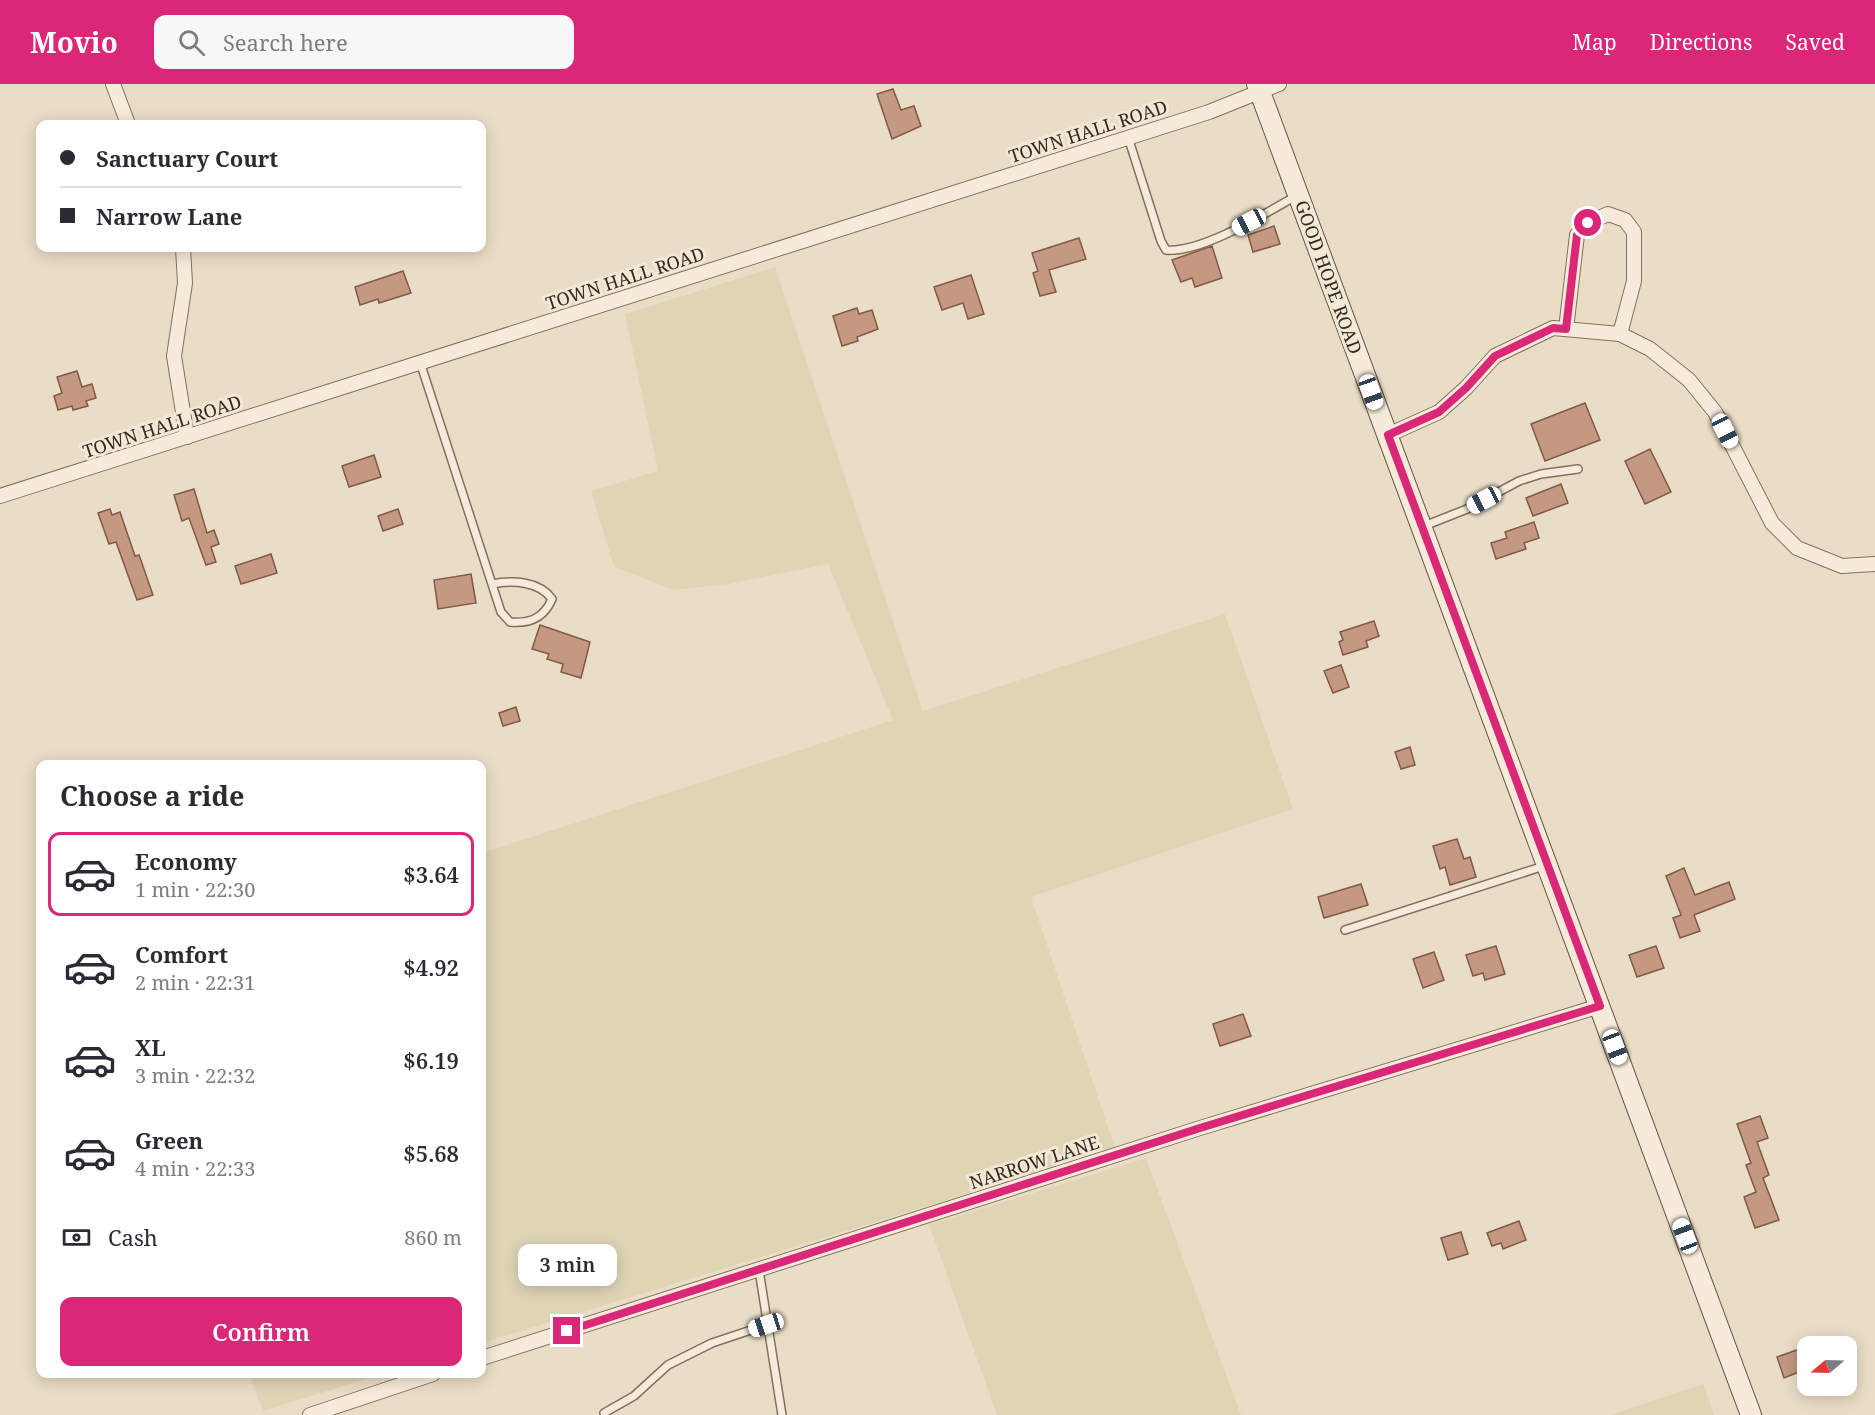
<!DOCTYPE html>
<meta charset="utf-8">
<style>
:root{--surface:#fff;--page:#f7f7f7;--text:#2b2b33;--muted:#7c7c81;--line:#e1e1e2;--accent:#db2777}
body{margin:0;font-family:"Noto Serif",serif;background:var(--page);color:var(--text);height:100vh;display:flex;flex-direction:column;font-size:22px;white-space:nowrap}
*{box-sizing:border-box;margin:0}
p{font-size:20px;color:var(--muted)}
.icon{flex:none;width:33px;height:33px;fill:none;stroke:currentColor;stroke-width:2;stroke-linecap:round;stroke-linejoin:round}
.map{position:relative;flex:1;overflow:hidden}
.details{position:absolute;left:36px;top:676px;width:450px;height:618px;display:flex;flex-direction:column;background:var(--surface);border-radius:12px;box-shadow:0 3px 15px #0003}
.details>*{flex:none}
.hud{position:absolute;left:36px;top:36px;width:450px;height:132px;border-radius:12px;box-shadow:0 3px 15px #0003;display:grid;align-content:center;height:132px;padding:0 24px;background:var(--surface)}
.needle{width:39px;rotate:251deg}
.buttons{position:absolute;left:1797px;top:1252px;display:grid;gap:12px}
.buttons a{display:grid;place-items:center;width:60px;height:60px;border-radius:12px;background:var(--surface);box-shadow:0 3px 15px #0003;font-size:30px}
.end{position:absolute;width:27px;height:27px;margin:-14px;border:8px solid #db2777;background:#fff;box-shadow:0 0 0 3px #fff}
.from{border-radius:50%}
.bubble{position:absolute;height:42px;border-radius:12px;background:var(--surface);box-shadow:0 3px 15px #0003;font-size:20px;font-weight:600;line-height:42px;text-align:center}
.car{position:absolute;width:18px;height:36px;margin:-18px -9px;border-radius:8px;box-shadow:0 0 4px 2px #0007;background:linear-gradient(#fff 24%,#345 0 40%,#fff 0 76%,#345 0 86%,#fff 0)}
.hud b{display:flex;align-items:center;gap:21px;height:57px;font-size:22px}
.hud b+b{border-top:2px solid var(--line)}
.hud i{width:15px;height:15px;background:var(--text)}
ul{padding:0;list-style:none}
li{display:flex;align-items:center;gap:18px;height:84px;margin:0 12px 9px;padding:0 12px;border:3px solid transparent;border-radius:12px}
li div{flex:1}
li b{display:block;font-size:22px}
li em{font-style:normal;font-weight:600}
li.active{border-color:var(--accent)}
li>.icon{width:54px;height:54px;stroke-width:1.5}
h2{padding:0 24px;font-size:27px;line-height:72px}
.pay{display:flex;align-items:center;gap:15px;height:66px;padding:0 24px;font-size:22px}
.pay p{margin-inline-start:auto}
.button{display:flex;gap:12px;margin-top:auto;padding:12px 24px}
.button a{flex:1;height:69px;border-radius:12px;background:var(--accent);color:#fff;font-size:24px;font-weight:600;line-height:69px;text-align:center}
header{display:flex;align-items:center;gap:36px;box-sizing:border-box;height:84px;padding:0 30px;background:var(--accent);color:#fff}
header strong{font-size:28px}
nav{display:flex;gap:33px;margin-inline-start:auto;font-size:21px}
.search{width:420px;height:54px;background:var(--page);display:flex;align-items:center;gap:15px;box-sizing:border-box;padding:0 21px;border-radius:12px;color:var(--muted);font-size:22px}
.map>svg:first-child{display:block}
.farmland{fill:#dfd5b5}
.building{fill:#c49881;stroke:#815947;stroke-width:1.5}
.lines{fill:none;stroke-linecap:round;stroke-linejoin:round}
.service-casing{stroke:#846f5e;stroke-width:10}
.minor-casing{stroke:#846f5e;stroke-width:16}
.secondary-casing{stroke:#665141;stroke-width:22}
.service{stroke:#f6ebda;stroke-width:7}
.minor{stroke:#f6ebda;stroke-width:14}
.secondary{stroke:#f6ebda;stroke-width:20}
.route{stroke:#db2777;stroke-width:8}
.labels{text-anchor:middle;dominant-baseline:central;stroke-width:6;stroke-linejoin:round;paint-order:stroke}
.street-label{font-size:18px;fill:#362921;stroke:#f2e8d6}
</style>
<header>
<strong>Movio</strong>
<div class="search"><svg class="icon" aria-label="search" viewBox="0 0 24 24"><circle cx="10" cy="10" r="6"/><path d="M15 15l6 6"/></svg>Search here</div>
<nav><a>Map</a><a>Directions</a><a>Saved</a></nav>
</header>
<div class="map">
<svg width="1875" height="1331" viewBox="0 0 1875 1331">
<rect width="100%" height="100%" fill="#eaddc7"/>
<!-- farmland -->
<g class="farmland">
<polygon points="775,183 923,627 1225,530 1293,725 1031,813 1115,1064 482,1259 482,769 893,636 828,480 729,500 674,506 614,483 591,407 658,387 625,230"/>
<polygon points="1146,1074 1241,1331 997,1331 929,1141"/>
<polygon points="249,1290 382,1290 263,1327"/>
<polygon points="1703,1300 1714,1331 1610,1331"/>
</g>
<!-- building -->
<g class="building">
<polygon points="893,5 901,26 914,22 921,42 892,55 877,10"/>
<polygon points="1274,142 1280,160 1253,168 1248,151"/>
<polygon points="1079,154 1086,175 1049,186 1056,208 1040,212 1033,189 1038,187 1032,169"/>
<polygon points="1212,162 1222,194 1195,203 1192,194 1181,198 1172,176"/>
<polygon points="403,187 411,209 379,219 378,215 360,221 355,203"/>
<polygon points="971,191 984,230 968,235 963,219 942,226 934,203"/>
<polygon points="857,224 859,230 872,226 878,245 857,253 858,257 842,262 833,232"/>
<polygon points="77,287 82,303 92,300 96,314 86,317 88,322 73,326 72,322 58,326 54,312 62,309 57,293"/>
<polygon points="1585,319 1600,356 1545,377 1531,340"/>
<polygon points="1650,365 1671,408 1645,420 1625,377"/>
<polygon points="374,371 381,393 349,403 342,382"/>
<polygon points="1561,400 1568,419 1533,432 1526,414"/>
<polygon points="194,405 207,449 214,446 219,460 211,463 216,478 206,481 189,434 182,437 174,411"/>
<polygon points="110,425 112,431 120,428 135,472 139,471 153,511 137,516 116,458 109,460 98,429"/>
<polygon points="398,425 403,440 383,447 378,432"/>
<polygon points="1534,438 1539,454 1524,459 1526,465 1496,475 1491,459 1507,454 1505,448"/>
<polygon points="271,470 277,489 241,500 235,482"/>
<polygon points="471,490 476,519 438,525 434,496"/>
<polygon points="1374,537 1379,552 1366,557 1368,563 1343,571 1339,558 1343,556 1340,548"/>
<polygon points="540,541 590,558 581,594 561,588 563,580 547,575 549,570 532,565"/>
<polygon points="1341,581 1349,603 1333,609 1324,587"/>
<polygon points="516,623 520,637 503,642 499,629"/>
<polygon points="1410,663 1415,681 1401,685 1395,668"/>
<polygon points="1457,755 1464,775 1470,773 1476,793 1450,801 1445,783 1440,785 1433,762"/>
<polygon points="1684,784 1695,811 1729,798 1735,815 1694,831 1700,847 1680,854 1673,834 1681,831 1666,792"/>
<polygon points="1361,800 1368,821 1324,834 1318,813"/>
<polygon points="1496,862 1505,890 1485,896 1483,889 1473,892 1466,871"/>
<polygon points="1656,862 1664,884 1637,893 1629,871"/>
<polygon points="1434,868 1444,896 1423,904 1413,875"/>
<polygon points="1243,930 1251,952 1220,962 1213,940"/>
<polygon points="1760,1032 1768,1054 1757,1058 1769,1091 1763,1094 1779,1136 1755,1144 1744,1113 1756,1108 1746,1081 1751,1079 1737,1040"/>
<polygon points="1519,1137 1526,1156 1503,1165 1501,1159 1492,1162 1487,1149"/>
<polygon points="1461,1148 1468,1170 1448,1176 1441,1154"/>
<polygon points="1808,1262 1808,1280 1803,1281 1804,1286 1784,1294 1777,1273"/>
</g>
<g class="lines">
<defs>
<g id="service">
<path d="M1128 53 1161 157 1166 166C1202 169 1264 130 1296 112"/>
<path d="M420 278 501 528 510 538C530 540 544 534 552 515 539 497 513 496 492 500"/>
<polyline points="1424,442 1467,425 1519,397 1541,390 1578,385"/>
<polyline points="1345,846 1544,782"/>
<polyline points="759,1186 782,1331"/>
<polyline points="604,1329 634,1312 668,1281 712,1259 766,1241"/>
</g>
<g id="minor">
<polyline points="113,0 128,40"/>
<polyline points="183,164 185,199 174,272 187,353"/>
<polyline points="1566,245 1577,151 1588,139 1608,130 1625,136 1634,148 1634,197 1620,250"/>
<polyline points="1388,351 1439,328 1466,304 1495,272 1553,244 1620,250 1650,265 1689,296 1715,328 1772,439 1797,464 1842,482 1875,480"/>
<polyline points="0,412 1209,28 1279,0"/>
<polyline points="482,1274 1200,1044 1600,922"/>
<polyline points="310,1331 433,1290"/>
</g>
<polyline id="secondary" points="1257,0 1751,1331"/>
</defs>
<!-- service casing -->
<use href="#service" class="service-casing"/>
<!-- minor casing -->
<use href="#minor" class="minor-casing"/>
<!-- secondary casing -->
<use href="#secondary" class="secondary-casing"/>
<!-- service -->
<use href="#service" class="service"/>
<!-- minor -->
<use href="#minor" class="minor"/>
<!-- secondary -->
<use href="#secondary" class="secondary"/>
</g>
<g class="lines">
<!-- route -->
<polyline class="route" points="567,1247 1200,1044 1600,922 1388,351 1439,328 1466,304 1495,272 1553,244 1566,245 1577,151 1588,139"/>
</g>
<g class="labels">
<!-- street labels -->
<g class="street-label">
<text transform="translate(1088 47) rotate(-18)">TOWN HALL ROAD</text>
<text transform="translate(1329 193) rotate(70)">GOOD HOPE ROAD</text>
<text transform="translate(625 194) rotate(-18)">TOWN HALL ROAD</text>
<text transform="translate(162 342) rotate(-18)">TOWN HALL ROAD</text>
<text transform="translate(1034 1078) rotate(-18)">NARROW LANE</text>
</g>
</g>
</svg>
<div class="buttons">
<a><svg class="needle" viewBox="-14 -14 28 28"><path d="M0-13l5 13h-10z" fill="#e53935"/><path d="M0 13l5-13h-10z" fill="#7c7c81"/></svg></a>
</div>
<i class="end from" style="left:1588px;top:139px"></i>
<i class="end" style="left:567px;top:1247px"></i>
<div class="bubble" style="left:518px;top:1160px;width:99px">3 min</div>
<i class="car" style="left:1249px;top:138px;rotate:242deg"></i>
<i class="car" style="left:1371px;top:308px;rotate:160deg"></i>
<i class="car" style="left:1725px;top:347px;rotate:153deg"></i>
<i class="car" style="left:1484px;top:416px;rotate:242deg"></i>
<i class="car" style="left:1615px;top:963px;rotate:159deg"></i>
<i class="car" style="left:1685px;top:1152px;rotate:339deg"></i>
<i class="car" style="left:766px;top:1241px;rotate:252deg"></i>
<div class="hud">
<b><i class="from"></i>Sanctuary Court</b>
<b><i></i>Narrow Lane</b>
</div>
<section class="details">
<h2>Choose a ride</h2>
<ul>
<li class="active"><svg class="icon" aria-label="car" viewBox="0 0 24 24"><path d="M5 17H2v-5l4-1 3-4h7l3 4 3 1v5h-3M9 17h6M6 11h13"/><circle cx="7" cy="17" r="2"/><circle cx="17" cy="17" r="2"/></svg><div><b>Economy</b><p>1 min · 22:30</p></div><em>$3.64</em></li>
<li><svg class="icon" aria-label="car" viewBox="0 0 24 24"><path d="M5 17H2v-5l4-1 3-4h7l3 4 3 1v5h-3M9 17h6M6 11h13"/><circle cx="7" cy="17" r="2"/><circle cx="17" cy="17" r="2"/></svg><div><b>Comfort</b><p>2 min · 22:31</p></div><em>$4.92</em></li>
<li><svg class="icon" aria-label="car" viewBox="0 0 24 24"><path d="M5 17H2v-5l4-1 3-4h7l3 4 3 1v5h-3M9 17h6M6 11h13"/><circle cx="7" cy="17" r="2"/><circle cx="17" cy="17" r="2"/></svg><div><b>XL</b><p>3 min · 22:32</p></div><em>$6.19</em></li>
<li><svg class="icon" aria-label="car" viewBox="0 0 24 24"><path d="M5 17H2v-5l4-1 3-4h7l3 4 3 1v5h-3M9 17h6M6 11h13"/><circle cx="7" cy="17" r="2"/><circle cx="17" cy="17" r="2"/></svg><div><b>Green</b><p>4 min · 22:33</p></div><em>$5.68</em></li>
</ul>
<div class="pay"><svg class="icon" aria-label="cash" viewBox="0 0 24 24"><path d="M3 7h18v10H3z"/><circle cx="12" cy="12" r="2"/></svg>Cash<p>860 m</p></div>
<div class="button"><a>Confirm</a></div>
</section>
</div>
